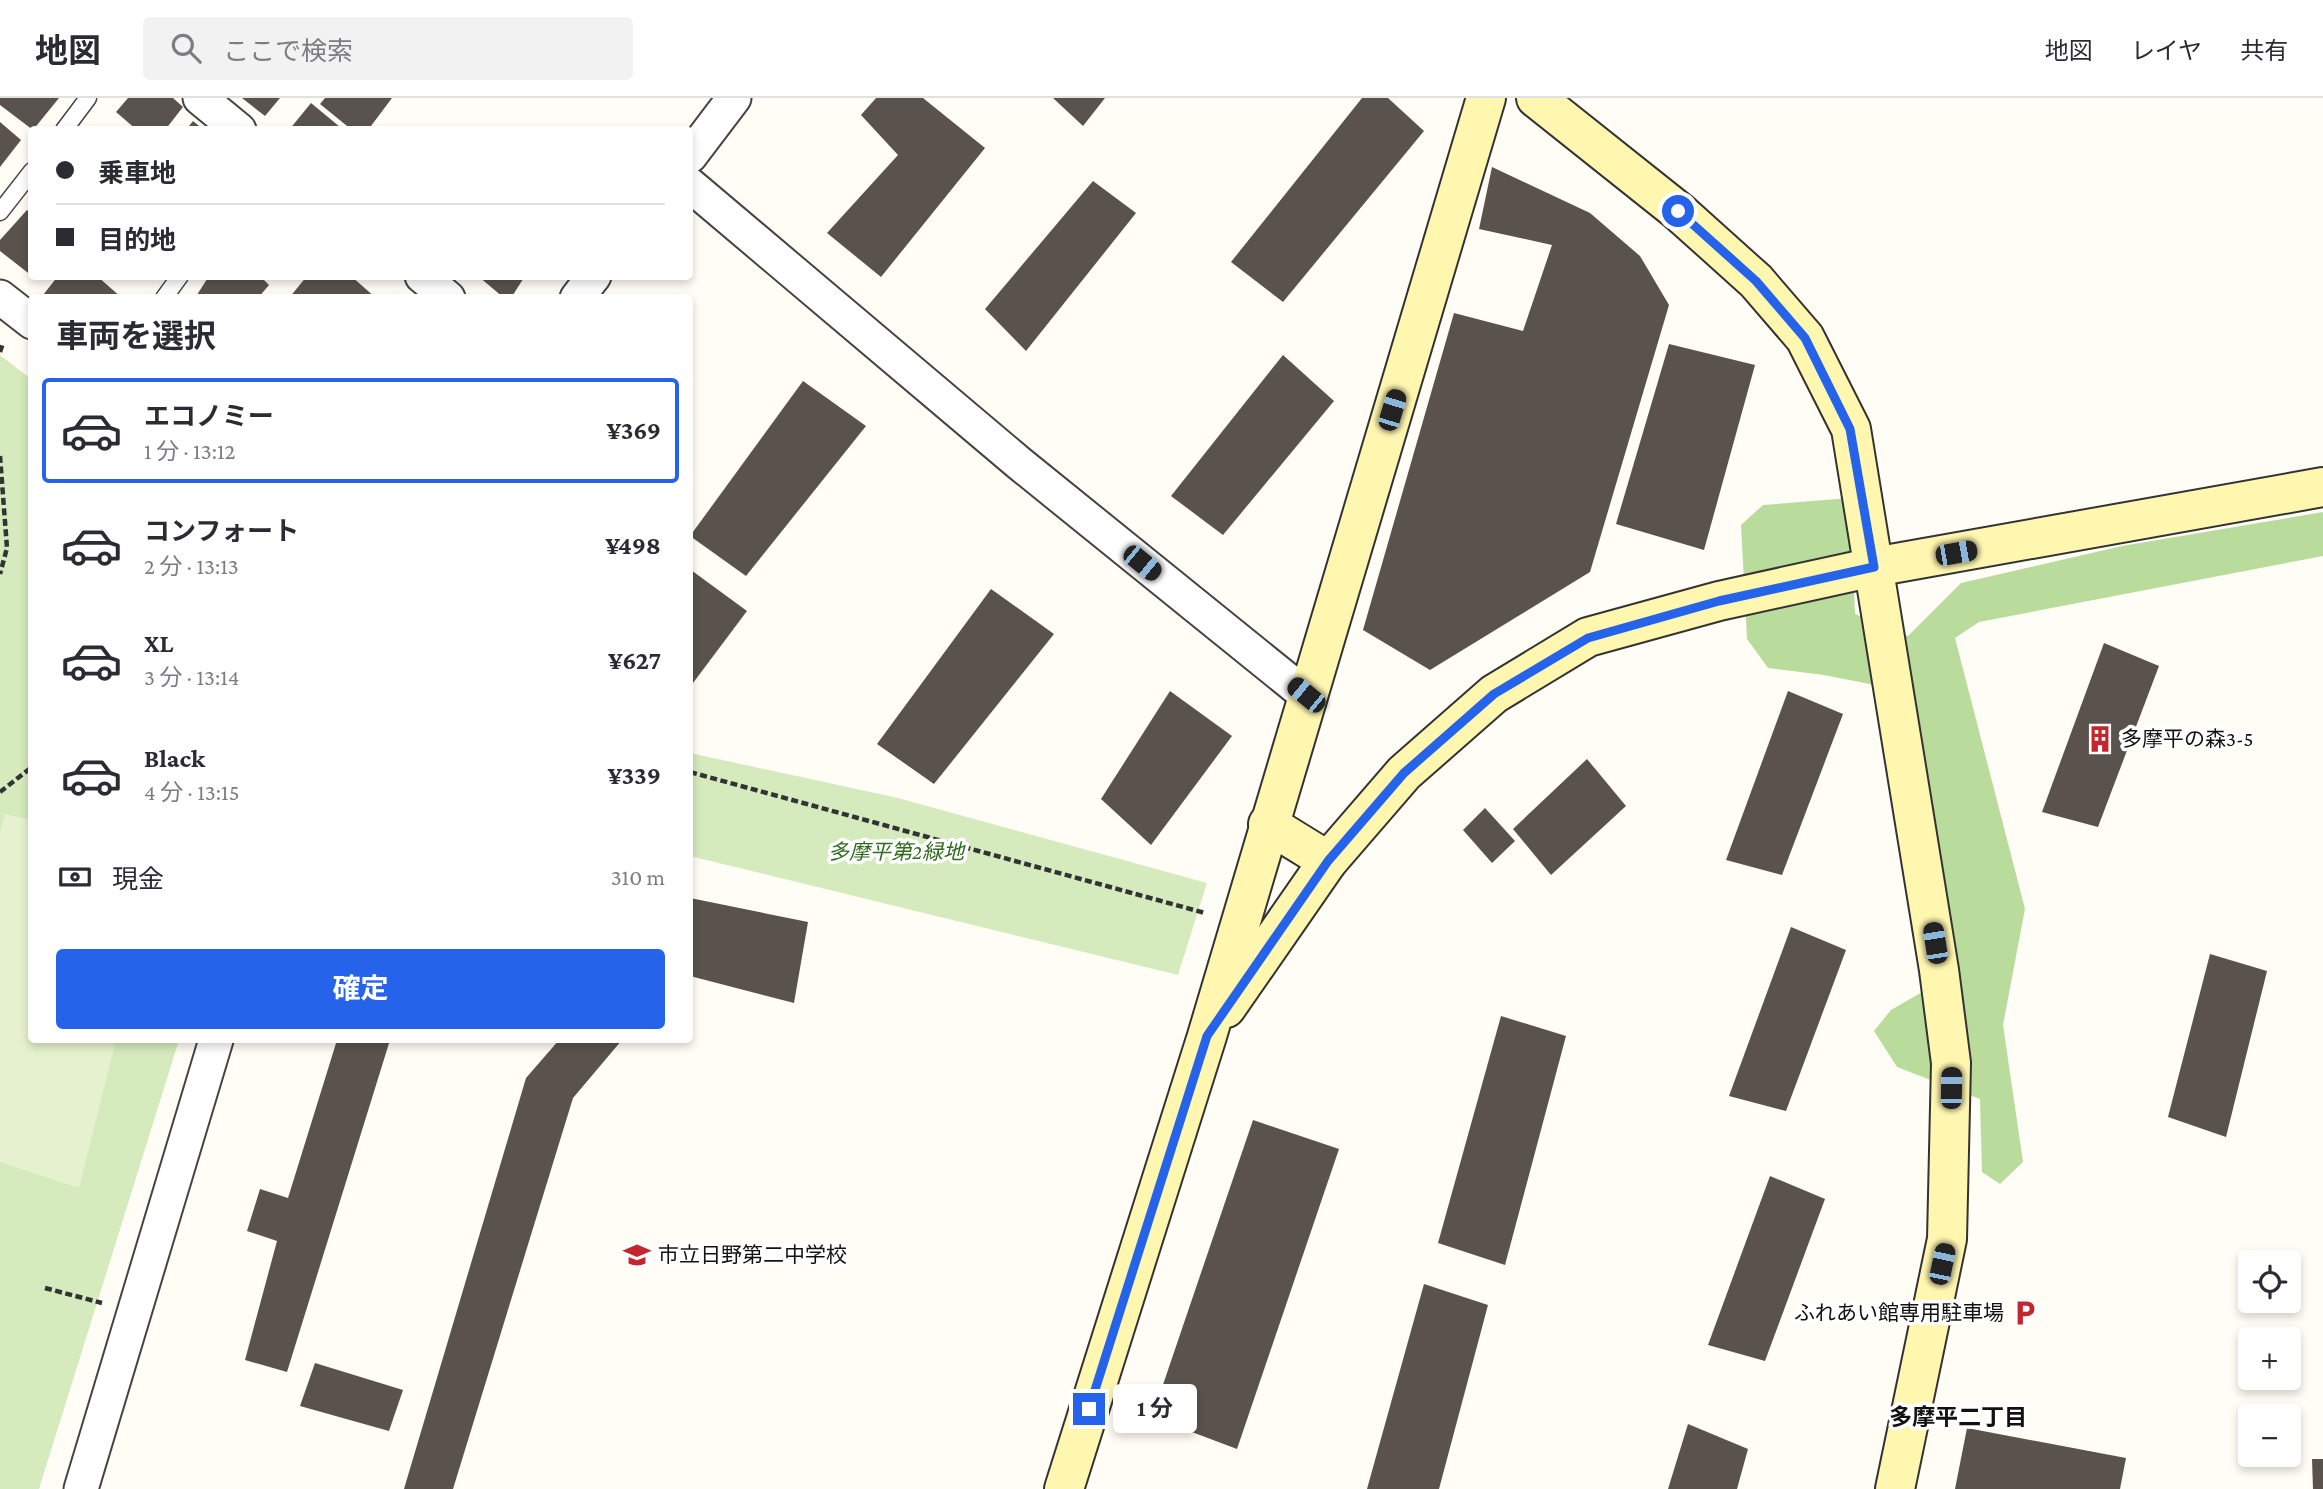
<!DOCTYPE html>
<html lang="ja">
<meta charset="utf-8">
<style>
:root{--surface:#fff;--page:#f2f2f3;--text:#2b2b33;--muted:#7c7c81;--line:#e1e1e2;--accent:#2563eb}
body{margin:0;font-family:"Crimson Pro","Noto Sans JP",serif;background:var(--page);color:var(--text);height:100vh;display:flex;flex-direction:column;font-size:26px;white-space:nowrap}
*{box-sizing:border-box;margin:0}
p{font-size:23px;color:var(--muted)}
.icon{flex:none;width:38px;height:38px;fill:none;stroke:currentColor;stroke-width:2;stroke-linecap:round;stroke-linejoin:round}
.map{position:relative;flex:1;overflow:hidden}
.sheet{position:absolute;left:28px;top:196px;width:665px;height:749px;display:flex;flex-direction:column;background:var(--surface);border-radius:7px;box-shadow:0 4px 10px #0003}
.sheet>*{flex:none}
.banner{position:absolute;left:28px;top:28px;width:665px;height:154px;border-radius:7px;box-shadow:0 4px 10px #0003;display:grid;align-content:center;height:154px;padding:0 28px;background:var(--surface)}
.tools{position:absolute;left:2238px;top:1152px;display:grid;gap:14px}
.tools a{display:grid;place-items:center;width:63px;height:63px;border-radius:7px;background:var(--surface);box-shadow:0 4px 10px #0003;font-size:35px}
.end{position:absolute;width:32px;height:32px;margin:-16px;border:9px solid #2563eb;background:#fff;box-shadow:0 0 0 4px #fff}
.from{border-radius:50%}
.bubble{position:absolute;height:49px;border-radius:7px;background:var(--surface);box-shadow:0 4px 10px #0003;font-size:23px;font-weight:700;line-height:49px;text-align:center}
.car{position:absolute;width:21px;height:42px;margin:-21px -10px;border-radius:9px;box-shadow:0 0 5px 2px #0007;background:linear-gradient(#222 24%,#8ab4d8 0 40%,#222 0 76%,#8ab4d8 0 86%,#222 0)}
.banner b{display:flex;align-items:center;gap:24px;height:66px;font-size:26px}
.banner b+b{border-top:2px solid var(--line)}
.banner i{width:18px;height:18px;background:var(--text)}
ul{padding:0;list-style:none}
li{display:flex;align-items:center;gap:21px;height:105px;margin:0 14px 10px;padding:0 14px;border:4px solid transparent;border-radius:7px}
li div{flex:1}
li b{display:block;font-size:26px}
li em{font-style:normal;font-weight:700}
li.current{border-color:var(--accent)}
li>.icon{width:63px;height:63px;stroke-width:1.5}
h2{padding:0 28px;font-size:32px;line-height:84px}
.pay{display:flex;align-items:center;gap:18px;height:77px;padding:0 28px;font-size:26px}
.pay p{margin-inline-start:auto}
.primary-button{display:flex;gap:14px;margin-top:auto;padding:14px 28px}
.primary-button a{flex:1;height:80px;border-radius:7px;background:var(--accent);color:#fff;font-size:28px;font-weight:700;line-height:80px;text-align:center}
header{display:flex;align-items:center;gap:42px;box-sizing:border-box;height:98px;padding:0 35px;background:var(--surface);border-bottom:2px solid var(--line)}
header strong{font-size:33px}
nav{display:flex;gap:38px;margin-inline-start:auto;font-size:24px}
.search{width:490px;height:63px;background:var(--page);display:flex;align-items:center;gap:18px;box-sizing:border-box;padding:0 24px;border-radius:7px;color:var(--muted);font-size:26px}
.map>svg:first-child{display:block}
.green{fill:#d5ebbd}
.forest{fill:#b9dc9c}
.pitch{fill:#e6f2cf}
.building{fill:#5a524d}
.lines{fill:none;stroke-linecap:round;stroke-linejoin:round}
.lane-casing{stroke:#444;stroke-width:19}
.street-casing{stroke:#444;stroke-width:37}
.secondary-casing{stroke:#333;stroke-width:42}
.path{stroke:#333;stroke-width:4.5;stroke-dasharray:7 3.5;stroke-linecap:butt}
.lane{stroke:#fff;stroke-width:16}
.street{stroke:#fff;stroke-width:33}
.secondary{stroke:#fff6b0;stroke-width:38}
.route{stroke:#2563eb;stroke-width:9}
.labels{text-anchor:middle;dominant-baseline:central;stroke-width:7;stroke-linejoin:round;paint-order:stroke}
.poi-label{font-size:21px;fill:#111;stroke:#fff;text-anchor:start}
.park-label{font-size:21px;font-style:italic;fill:#2f6b1f;stroke:#fff}
.neighbourhood-label{font-size:23px;font-weight:bold;fill:#111;stroke:#fff}
</style>
<header>
<strong>地図</strong>
<div class="search"><svg class="icon" aria-label="search" viewBox="0 0 24 24"><circle cx="10" cy="10" r="6"/><path d="M15 15l6 6"/></svg>ここで検索</div>
<nav><a>地図</a><a>レイヤ</a><a>共有</a></nav>
</header>
<div class="map">
<svg width="2323" height="1391" viewBox="0 0 2323 1391">
<rect width="100%" height="100%" fill="#fffdf5"/>
<!-- green -->
<g class="green">
<polygon points="0,257 32,282 32,942 179,942 39,1391 0,1391"/>
<polygon points="690,655 898,700 1207,785 1178,877 690,758"/>
</g>
<!-- forest -->
<polygon class="forest" points="1850,400 1855,516 1908,538 1961,485 2122,448 2323,414 2323,458 1979,524 1955,540 2025,811 2003,927 2023,1064 2000,1086 1982,1074 1980,1001 1897,969 1874,933 1891,912 1955,875 1915,595 1824,577 1768,570 1747,541 1741,427 1763,407"/>
<!-- pitch -->
<polygon class="pitch" points="5,716 31,722 32,942 116,942 79,1090 0,1064 0,733"/>
<!-- building -->
<g class="building">
<polygon points="0,0 59,0 33,32 0,7"/>
<polygon points="128,0 173,0 183,9 165,32 137,32 116,14"/>
<polygon points="242,0 280,0 265,18"/>
<polygon points="325,0 392,0 368,32 352,32 320,6"/>
<polygon points="876,0 923,0 985,50 881,179 827,135 898,57 861,17"/>
<polygon points="1053,0 1105,0 1083,28"/>
<polygon points="1362,0 1388,0 1424,33 1283,204 1231,164"/>
<polygon points="311,5 340,29 337,32 289,32"/>
<polygon points="193,23 204,32 186,32"/>
<polygon points="0,24 21,42 0,69"/>
<polygon points="1492,69 1590,115 1640,158 1669,207 1590,474 1430,572 1363,532 1454,215 1523,233 1552,147 1479,131"/>
<polygon points="1093,83 1136,115 1026,253 985,211"/>
<polygon points="27,112 32,116 32,178 0,153 0,142"/>
<polygon points="58,178 97,178 122,200 46,200 43,197"/>
<polygon points="209,178 260,178 269,187 258,200 195,200"/>
<polygon points="307,178 351,178 376,200 289,200"/>
<polygon points="478,178 525,178 511,200 504,200"/>
<polygon points="1669,246 1755,267 1704,452 1616,426"/>
<polygon points="1283,257 1334,303 1223,437 1171,398"/>
<polygon points="803,283 866,328 746,478 690,438"/>
<polygon points="691,472 747,513 690,589 690,474"/>
<polygon points="991,491 1054,536 934,686 877,646"/>
<polygon points="2104,545 2159,568 2098,729 2042,714"/>
<polygon points="1170,593 1232,638 1151,747 1101,701"/>
<polygon points="1788,593 1843,616 1782,777 1726,762"/>
<polygon points="1587,661 1626,708 1551,777 1513,731"/>
<polygon points="1485,710 1515,743 1492,765 1463,732"/>
<polygon points="690,800 808,824 794,905 690,878"/>
<polygon points="1791,829 1846,852 1786,1013 1729,998"/>
<polygon points="2210,856 2267,873 2226,1039 2168,1019"/>
<polygon points="1501,918 1566,938 1505,1167 1438,1145"/>
<polygon points="337,942 390,942 287,1274 245,1262 277,1143 247,1133 260,1091 288,1100"/>
<polygon points="559,942 622,942 573,1000 453,1391 404,1391 526,980"/>
<polygon points="1253,1022 1339,1051 1237,1351 1152,1319"/>
<polygon points="1770,1078 1825,1101 1765,1263 1708,1247"/>
<polygon points="1424,1186 1488,1207 1439,1391 1367,1391"/>
<polygon points="315,1265 403,1292 389,1333 300,1308"/>
<polygon points="1688,1326 1748,1351 1737,1391 1668,1391"/>
<polygon points="1967,1330 2126,1360 2120,1391 1955,1391"/>
<polygon points="2312,1361 2323,1361 2323,1391 2313,1391"/>
</g>
<g class="lines">
<defs>
<g id="lane">
<polyline points="64,32 88,0"/>
<polyline points="0,114 32,73"/>
<polyline points="164,200 180,178"/>
</g>
<g id="street">
<polyline points="200,0 239,32"/>
<polyline points="690,58 734,0"/>
<polyline points="690,87 1019,365 1306,597"/>
<polyline points="422,178 448,200"/>
<polyline points="0,199 32,224"/>
<polyline points="577,200 594,178"/>
<polyline points="81,1391 216,942"/>
</g>
<g id="secondary">
<polyline points="1536,0 1678,113 1756,183 1805,240 1851,331 1939,872 1951,965 1947,1141 1895,1391"/>
<polyline points="1268,726 1328,763"/>
<polyline points="1226,910 1328,763 1404,675 1494,596 1588,539 1719,503 1874,469 2323,389"/>
<polyline points="1064,1391 1207,938 1486,0"/>
</g>
</defs>
<!-- lane casing -->
<use href="#lane" class="lane-casing"/>
<!-- street casing -->
<use href="#street" class="street-casing"/>
<!-- secondary casing -->
<use href="#secondary" class="secondary-casing"/>
<!-- path -->
<g class="path">
<polyline points="0,254 3,245"/>
<polyline points="0,358 7,450 0,476"/>
<polyline points="690,674 1205,815"/>
<polyline points="0,694 32,669"/>
<polyline points="45,1190 102,1205"/>
</g>
<!-- lane -->
<use href="#lane" class="lane"/>
<!-- street -->
<use href="#street" class="street"/>
<!-- secondary -->
<use href="#secondary" class="secondary"/>
</g>
<g class="lines">
<!-- route -->
<polyline class="route" points="1089,1311 1207,938 1328,763 1404,675 1494,596 1588,540 1719,503 1874,469 1850,331 1805,240 1756,183 1678,113"/>
</g>
<!-- icons -->
<defs>
<symbol id="building-bare" viewBox="-9 -9 18 18"><path d="M-4-6H4V6H1V3H-1V6H-4ZM-2.5-4.3h1.7v1.8h-1.7ZM.8-4.3h1.7v1.8H.8ZM-2.5-1h1.7V.8h-1.7ZM.8-1h1.7V.8H.8Z" fill="#c4262e" stroke="#fff" stroke-width="2.5" paint-order="stroke"/></symbol>
<symbol id="school-bare" viewBox="-9 -9 18 18"><path d="M0-5L7-2L0 1L-7-2ZM-4 1L0 2.5L4 1V4Q0 6-4 4Z" fill="#c4262e" stroke="#fff" stroke-width="2.5" paint-order="stroke"/></symbol>
<symbol id="parking-bare" viewBox="-9 -9 18 18"><path d="M-3.5-5.5H1a3.5 3.5 0 0 1 0 7H-1V5.5H-3.5ZM-1-3.4V-.6H.8a1.4 1.4 0 0 0 0-2.8Z" fill="#c4262e" stroke="#fff" stroke-width="2.5" paint-order="stroke"/></symbol>
</defs>
<g fill-rule="evenodd">
<use href="#building-bare" x="2081" y="622" width="38" height="38"/>
<use href="#school-bare" x="618" y="1138" width="38" height="38"/>
<use href="#parking-bare" x="2006" y="1196" width="38" height="38"/>
</g>
<g class="labels">
<!-- poi labels -->
<g class="poi-label">
<text x="2121" y="641">多摩平の森3-5</text>
<text x="658" y="1157">市立日野第二中学校</text>
<text x="2004" y="1215" text-anchor="end">ふれあい館専用駐車場</text>
</g>
<!-- park labels -->
<g class="park-label">
<text x="896" y="754">多摩平第2緑地</text>
</g>
<!-- neighbourhood labels -->
<g class="neighbourhood-label">
<text x="1958" y="1319">多摩平二丁目</text>
</g>
</g>
</svg>
<div class="tools">
<a><svg class="icon" aria-label="locate" viewBox="0 0 24 24"><circle cx="12" cy="12" r="6"/><path d="M12 2v4M12 18v4M2 12h4M18 12h4"/></svg></a>
<a>+</a>
<a>−</a>
</div>
<i class="end from" style="left:1678px;top:113px"></i>
<i class="end" style="left:1089px;top:1311px"></i>
<div class="bubble" style="left:1113px;top:1286px;width:84px">1 分</div>
<i class="car" style="left:1392px;top:312px;rotate:17deg"></i>
<i class="car" style="left:1956px;top:455px;rotate:80deg"></i>
<i class="car" style="left:1142px;top:465px;rotate:129deg"></i>
<i class="car" style="left:1306px;top:597px;rotate:309deg"></i>
<i class="car" style="left:1935px;top:845px;rotate:351deg"></i>
<i class="car" style="left:1951px;top:990px;rotate:1deg"></i>
<i class="car" style="left:1942px;top:1166px;rotate:12deg"></i>
<div class="banner">
<b><i class="from"></i>乗車地</b>
<b><i></i>目的地</b>
</div>
<section class="sheet">
<h2>車両を選択</h2>
<ul>
<li class="current"><svg class="icon" aria-label="car" viewBox="0 0 24 24"><path d="M5 17H2v-5l4-1 3-4h7l3 4 3 1v5h-3M9 17h6M6 11h13"/><circle cx="7" cy="17" r="2"/><circle cx="17" cy="17" r="2"/></svg><div><b>エコノミー</b><p>1 分 · 13:12</p></div><em>¥369</em></li>
<li><svg class="icon" aria-label="car" viewBox="0 0 24 24"><path d="M5 17H2v-5l4-1 3-4h7l3 4 3 1v5h-3M9 17h6M6 11h13"/><circle cx="7" cy="17" r="2"/><circle cx="17" cy="17" r="2"/></svg><div><b>コンフォート</b><p>2 分 · 13:13</p></div><em>¥498</em></li>
<li><svg class="icon" aria-label="car" viewBox="0 0 24 24"><path d="M5 17H2v-5l4-1 3-4h7l3 4 3 1v5h-3M9 17h6M6 11h13"/><circle cx="7" cy="17" r="2"/><circle cx="17" cy="17" r="2"/></svg><div><b>XL</b><p>3 分 · 13:14</p></div><em>¥627</em></li>
<li><svg class="icon" aria-label="car" viewBox="0 0 24 24"><path d="M5 17H2v-5l4-1 3-4h7l3 4 3 1v5h-3M9 17h6M6 11h13"/><circle cx="7" cy="17" r="2"/><circle cx="17" cy="17" r="2"/></svg><div><b>Black</b><p>4 分 · 13:15</p></div><em>¥339</em></li>
</ul>
<div class="pay"><svg class="icon" aria-label="cash" viewBox="0 0 24 24"><path d="M3 7h18v10H3z"/><circle cx="12" cy="12" r="2"/></svg>現金<p>310 m</p></div>
<div class="primary-button"><a>確定</a></div>
</section>
</div>
